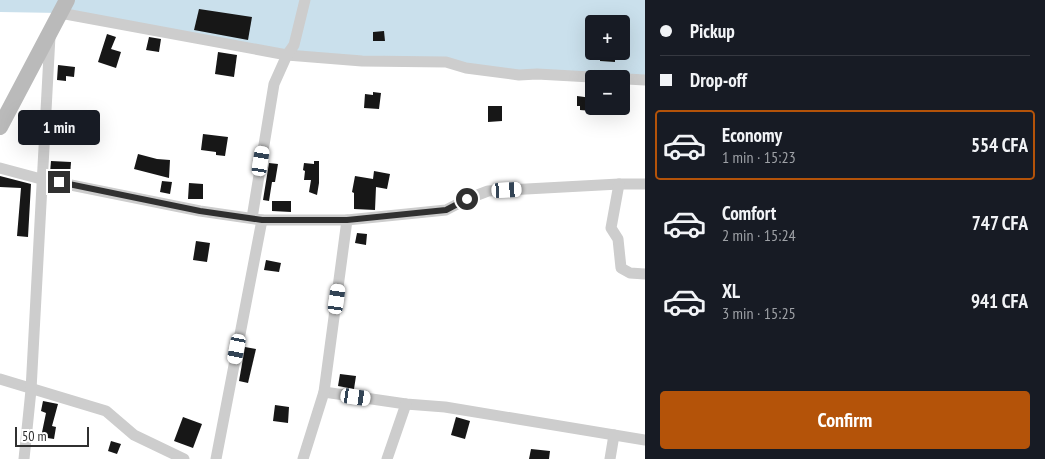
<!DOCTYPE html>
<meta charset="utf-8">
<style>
:root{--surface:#171b24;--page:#242831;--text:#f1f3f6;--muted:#9ea1a6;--line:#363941;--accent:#b45309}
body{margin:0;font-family:"PT Sans Narrow",sans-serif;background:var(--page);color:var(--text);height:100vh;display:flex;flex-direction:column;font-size:19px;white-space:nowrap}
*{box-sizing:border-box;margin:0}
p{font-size:16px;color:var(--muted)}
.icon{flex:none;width:28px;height:28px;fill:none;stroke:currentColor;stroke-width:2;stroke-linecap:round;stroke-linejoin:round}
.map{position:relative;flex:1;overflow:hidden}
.side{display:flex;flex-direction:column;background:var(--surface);width:400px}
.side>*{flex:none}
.hud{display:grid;align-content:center;height:110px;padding:0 15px;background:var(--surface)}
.tools{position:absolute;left:585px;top:15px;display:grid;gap:10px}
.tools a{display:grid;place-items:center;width:45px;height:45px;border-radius:5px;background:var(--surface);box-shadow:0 5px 20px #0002;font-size:25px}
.scale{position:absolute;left:15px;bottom:12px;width:74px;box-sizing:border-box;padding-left:5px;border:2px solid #303030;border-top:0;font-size:14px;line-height:18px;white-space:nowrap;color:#303030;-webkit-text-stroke:4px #fff;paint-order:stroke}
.end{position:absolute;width:22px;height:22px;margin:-11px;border:6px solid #303030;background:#fff;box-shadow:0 0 0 2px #fff}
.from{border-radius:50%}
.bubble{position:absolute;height:35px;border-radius:5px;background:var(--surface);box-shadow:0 5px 20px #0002;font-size:16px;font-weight:600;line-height:35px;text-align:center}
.car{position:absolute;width:15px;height:30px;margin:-15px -8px;border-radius:6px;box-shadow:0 0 4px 1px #0007;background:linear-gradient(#fff 24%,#345 0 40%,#fff 0 76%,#345 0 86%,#fff 0)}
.hud b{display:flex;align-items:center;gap:18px;height:48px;font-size:19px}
.hud b+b{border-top:1px solid var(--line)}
.hud i{width:12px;height:12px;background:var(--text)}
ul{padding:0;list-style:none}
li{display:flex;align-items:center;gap:15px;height:70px;margin:0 10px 8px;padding:0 5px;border:2px solid transparent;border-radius:5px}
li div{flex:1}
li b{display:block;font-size:19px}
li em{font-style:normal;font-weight:600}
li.on{border-color:var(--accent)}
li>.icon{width:45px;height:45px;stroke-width:1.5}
.cta{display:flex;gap:10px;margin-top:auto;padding:10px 15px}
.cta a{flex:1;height:58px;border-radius:5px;background:var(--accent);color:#fff;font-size:20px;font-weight:600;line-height:58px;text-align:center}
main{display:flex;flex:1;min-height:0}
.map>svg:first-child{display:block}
.water{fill:#cae0ec;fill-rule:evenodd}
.building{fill:#171717}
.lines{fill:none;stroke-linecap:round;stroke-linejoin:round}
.street{stroke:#cdcdcd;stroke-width:11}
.secondary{stroke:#bababa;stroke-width:16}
.route{stroke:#303030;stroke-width:6}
</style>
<main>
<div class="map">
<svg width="645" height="459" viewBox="0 0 645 459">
<rect width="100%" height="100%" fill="#fff"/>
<!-- water -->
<path class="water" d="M0 0H645V80L287 55 60 13 0 12ZM594 24H621V51H594Z"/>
<!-- building -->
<g class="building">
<polygon points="199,9 252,17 248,40 194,30"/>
<polygon points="384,31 385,41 373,41 373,32"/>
<polygon points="107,34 116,37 111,49 121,52 116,68 98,62"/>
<polygon points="149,37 161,39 159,52 146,50"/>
<polygon points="218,52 237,55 234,77 215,74"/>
<polygon points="600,53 615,53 615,62 600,61"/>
<polygon points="58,65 75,67 74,77 66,76 66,81 57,80"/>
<polygon points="373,92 381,93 379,109 364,108 365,94 373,95"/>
<polygon points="577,96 592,98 592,111 580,110 580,106 577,106"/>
<polygon points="488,106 502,106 502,121 488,122"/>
<polygon points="52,131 62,132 61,143 52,142"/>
<polygon points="203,134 228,137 225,156 216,155 216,152 201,150"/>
<polygon points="138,154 157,159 170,160 169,178 134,169"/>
<polygon points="51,161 71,162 70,176 50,173"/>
<polygon points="314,161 319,161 319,183 317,195 309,192 311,180 304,180 305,171 303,170 304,163 314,164"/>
<polygon points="269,163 278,164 275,182 272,182 269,201 263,200"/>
<polygon points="374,171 390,174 387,189 376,187 375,210 354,209 354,193 352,192 355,176 373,179"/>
<polygon points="0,176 31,184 28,237 17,236 21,188 0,187"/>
<polygon points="162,181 172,182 170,194 160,192"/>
<polygon points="189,183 203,184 203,199 188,199"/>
<polygon points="272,201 291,201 291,212 272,211"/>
<polygon points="357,233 367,234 366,245 355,243"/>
<polygon points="196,241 210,243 207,262 193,260"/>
<polygon points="266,260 281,263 279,272 264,270"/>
<polygon points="245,347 256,349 248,383 239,381"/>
<polygon points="340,374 356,376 354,389 338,386"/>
<polygon points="43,401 58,404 52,426 56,427 54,439 41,437 46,413 41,411"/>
<polygon points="275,405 289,407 288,423 273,421"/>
<polygon points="183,417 202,424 193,448 174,441"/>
<polygon points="456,417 470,421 465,439 451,435"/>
<polygon points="111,441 121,444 117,454 108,451"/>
<polygon points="531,449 550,451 549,459 529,459"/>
</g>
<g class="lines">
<!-- street -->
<g class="street">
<polyline points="60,13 287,55 362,61 446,62 466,68 519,75 537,74 645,80"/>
<polyline points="0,168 41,179 200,211 262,220 347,220 446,210 467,199 488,191 619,184 645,184"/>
<polyline points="619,184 611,228 618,239 621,268 630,273 645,274"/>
<polyline points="252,218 274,84 287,55 294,45 305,0"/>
<polyline points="0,379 106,411 134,435 184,459"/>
<polyline points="324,392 406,404 445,407 645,440"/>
<polyline points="24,459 31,390 50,36"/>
<polyline points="216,459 262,220"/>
<polyline points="303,459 324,392 347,220"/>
<polyline points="387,459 406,404"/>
<polyline points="610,459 614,435"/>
</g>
<!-- secondary -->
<polyline class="secondary" points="0,127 67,0"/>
</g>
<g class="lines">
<!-- route -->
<polyline class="route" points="59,182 200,211 262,220 347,220 446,210 467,199"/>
</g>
</svg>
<div class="tools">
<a>+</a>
<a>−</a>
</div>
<div class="scale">50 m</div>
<i class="end from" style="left:467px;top:199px"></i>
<i class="end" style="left:59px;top:182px"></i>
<div class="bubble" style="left:18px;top:110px;width:82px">1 min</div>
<i class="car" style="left:261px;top:161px;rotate:9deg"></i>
<i class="car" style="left:507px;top:190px;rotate:87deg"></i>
<i class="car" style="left:337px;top:299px;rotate:8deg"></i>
<i class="car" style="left:237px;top:349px;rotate:191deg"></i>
<i class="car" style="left:356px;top:397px;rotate:98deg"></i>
</div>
<section class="side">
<div class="hud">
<b><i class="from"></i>Pickup</b>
<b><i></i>Drop-off</b>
</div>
<ul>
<li class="on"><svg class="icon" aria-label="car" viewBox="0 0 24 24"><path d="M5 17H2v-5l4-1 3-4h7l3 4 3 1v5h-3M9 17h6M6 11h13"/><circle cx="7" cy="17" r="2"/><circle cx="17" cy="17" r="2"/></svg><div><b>Economy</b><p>1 min · 15:23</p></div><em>554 CFA</em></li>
<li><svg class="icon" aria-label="car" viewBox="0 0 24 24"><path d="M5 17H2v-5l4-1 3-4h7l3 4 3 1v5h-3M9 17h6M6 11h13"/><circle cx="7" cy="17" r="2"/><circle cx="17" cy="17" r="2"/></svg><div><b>Comfort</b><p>2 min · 15:24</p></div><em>747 CFA</em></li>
<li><svg class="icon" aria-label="car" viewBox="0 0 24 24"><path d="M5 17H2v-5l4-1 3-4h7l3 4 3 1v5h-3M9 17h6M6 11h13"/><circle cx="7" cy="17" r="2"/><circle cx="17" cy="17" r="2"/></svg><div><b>XL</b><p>3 min · 15:25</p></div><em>941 CFA</em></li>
</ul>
<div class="cta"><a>Confirm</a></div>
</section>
</main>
